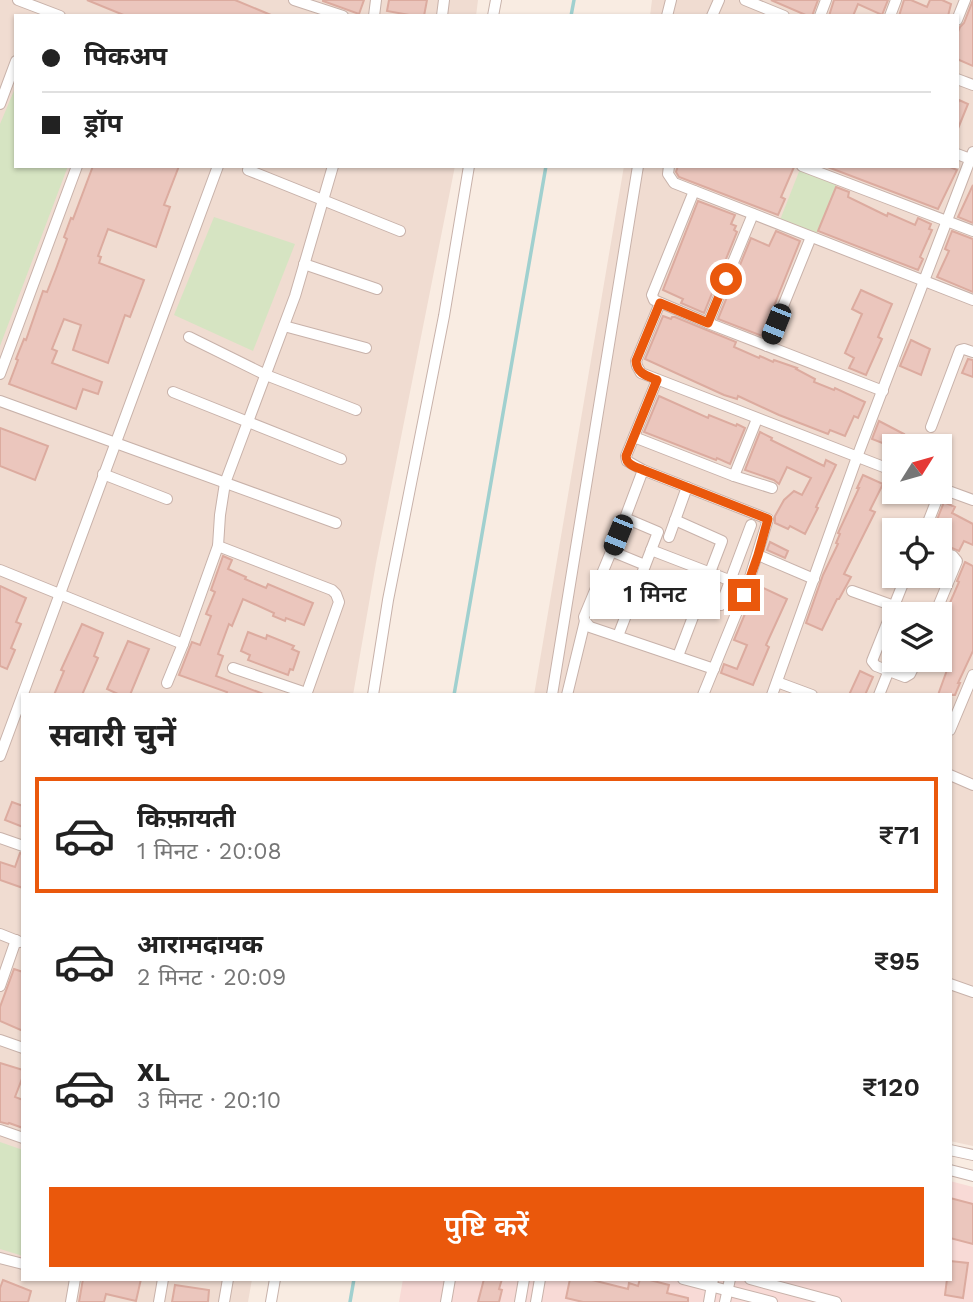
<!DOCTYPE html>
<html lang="hi">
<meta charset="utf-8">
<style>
:root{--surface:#fff;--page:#f6f6f6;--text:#222;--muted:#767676;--line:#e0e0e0;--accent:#ea580c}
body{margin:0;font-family:"Work Sans","Noto Sans Devanagari",sans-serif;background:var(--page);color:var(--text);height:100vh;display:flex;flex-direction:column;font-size:26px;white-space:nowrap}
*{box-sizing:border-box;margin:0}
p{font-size:23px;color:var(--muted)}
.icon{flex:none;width:38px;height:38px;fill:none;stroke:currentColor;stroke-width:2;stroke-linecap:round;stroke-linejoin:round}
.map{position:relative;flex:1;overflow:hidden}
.drawer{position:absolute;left:21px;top:693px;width:931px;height:588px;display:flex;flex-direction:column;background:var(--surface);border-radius:0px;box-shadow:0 2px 5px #0004}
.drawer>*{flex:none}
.top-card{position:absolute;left:14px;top:14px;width:945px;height:154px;border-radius:0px;box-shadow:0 2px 5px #0004;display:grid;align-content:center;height:154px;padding:0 28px;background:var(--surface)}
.needle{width:46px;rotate:53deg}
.fabs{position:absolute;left:882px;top:434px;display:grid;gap:14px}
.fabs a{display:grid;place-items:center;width:70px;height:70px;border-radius:0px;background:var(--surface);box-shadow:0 2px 5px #0004;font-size:35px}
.end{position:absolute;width:32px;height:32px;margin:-16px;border:9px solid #ea580c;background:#fff;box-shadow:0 0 0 4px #fff}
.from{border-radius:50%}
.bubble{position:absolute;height:49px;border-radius:0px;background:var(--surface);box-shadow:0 2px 5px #0004;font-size:23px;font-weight:600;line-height:49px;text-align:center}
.car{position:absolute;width:21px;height:42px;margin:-21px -10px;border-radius:9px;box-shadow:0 0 5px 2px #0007;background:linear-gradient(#222 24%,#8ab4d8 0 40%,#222 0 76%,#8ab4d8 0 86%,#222 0)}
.top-card b{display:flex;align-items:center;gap:24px;height:66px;font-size:26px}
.top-card b+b{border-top:2px solid var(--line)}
.top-card i{width:18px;height:18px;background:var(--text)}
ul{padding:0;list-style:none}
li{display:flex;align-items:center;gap:21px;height:116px;margin:0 14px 10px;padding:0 14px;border:4px solid transparent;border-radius:0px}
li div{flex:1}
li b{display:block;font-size:26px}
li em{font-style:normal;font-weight:600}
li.active{border-color:var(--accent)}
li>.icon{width:63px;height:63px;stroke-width:1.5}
h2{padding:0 28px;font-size:32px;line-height:84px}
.action{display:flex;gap:14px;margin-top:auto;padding:14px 28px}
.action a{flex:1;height:80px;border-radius:0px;background:var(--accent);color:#fff;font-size:28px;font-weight:600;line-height:80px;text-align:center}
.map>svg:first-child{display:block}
.residential{fill:#f0dcd1;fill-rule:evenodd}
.commercial{fill:#f8dad6}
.green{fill:#d6e4c2}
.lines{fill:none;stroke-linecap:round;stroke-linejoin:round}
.stream{stroke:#a0d0cf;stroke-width:3.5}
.building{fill:#ebc6bd;stroke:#dcab9f;stroke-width:2}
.minor-casing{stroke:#c8b2aa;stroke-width:12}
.minor{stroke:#fff;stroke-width:10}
.route{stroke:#ea580c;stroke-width:9}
</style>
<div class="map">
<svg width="973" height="1302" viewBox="0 0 973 1302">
<rect width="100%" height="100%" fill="#f9ece2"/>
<!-- residential -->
<g class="residential">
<polygon points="0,0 478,0 476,16 16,16 16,166 455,166 376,563 353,695 23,695 23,1279 252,1279 248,1302 0,1302"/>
<path d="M652 0H973V1146L950 1141V695H534L624 166H957V16H650ZM894 446H940V492H894ZM894 530H940V576H894ZM894 614H940V660H894Z"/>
</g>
<!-- commercial -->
<polygon class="commercial" points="950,1181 973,1187 973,1302 399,1302 403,1279 950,1279"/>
<!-- green -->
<g class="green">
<polygon points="16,86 16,166 68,166 0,346 0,124"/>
<polygon points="800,169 837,184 817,234 780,220"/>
<polygon points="214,217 295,244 253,351 174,315"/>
<polygon points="0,1142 23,1150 23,1256 0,1249"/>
</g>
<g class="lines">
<!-- stream -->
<g class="stream">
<polyline points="571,16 574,0"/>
<polyline points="454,695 546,166"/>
<polyline points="350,1302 354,1279"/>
</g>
</g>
<!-- building -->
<g class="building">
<polygon points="87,0 235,0 271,15 126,16"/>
<polygon points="323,0 364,0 359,14 323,1"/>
<polygon points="389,0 427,0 424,16 415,16 387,11"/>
<polygon points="771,0 818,0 812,16 808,16"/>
<polygon points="834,0 888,0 882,15 858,4 853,16 829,16"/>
<polygon points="904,0 911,0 927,7 930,0 942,0 951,4 948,16 899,16"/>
<polygon points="973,0 973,66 957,59 957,34 960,27 964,23"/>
<polygon points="959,100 968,104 957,131 957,106"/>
<polygon points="93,166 179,166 164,205 170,207 156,247 108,229 98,256 101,257 99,263 144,280 130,317 125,315 108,363 73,350 81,325 64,319 52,349 57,351 52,363 102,382 98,394 83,389 76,409 9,384 18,360 16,359 24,339 26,340 43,291 47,292 56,269 67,239 64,237 71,218 73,219"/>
<polygon points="678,166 794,166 794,167 781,197 785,199 778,215 679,177 676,172"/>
<polygon points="825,166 948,166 957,170 938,209"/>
<polygon points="973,185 973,223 958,217"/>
<polygon points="836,187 849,192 848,197 887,216 888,213 915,225 918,218 931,224 929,229 932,230 920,257 923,259 918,270 818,231"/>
<polygon points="698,201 735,215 731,224 736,226 734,230 737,232 704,313 681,303 683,299 663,290"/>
<polygon points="776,231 800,241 762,336 718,319 751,238 769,246"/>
<polygon points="952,231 973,239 973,292 937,277 949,251 945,249"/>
<polygon points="861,290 892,304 878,337 882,339 866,375 849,368 854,358 845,353 862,314 852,309"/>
<polygon points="663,316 671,319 672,317 675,317 736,342 734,347 759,358 760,356 773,362 774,360 797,368 796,369 815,379 814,382 834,390 835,388 865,402 858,418 854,416 845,436 830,430 828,434 779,415 738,396 737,399 724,395 645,359"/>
<polygon points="911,340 930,349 921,375 900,366"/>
<polygon points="968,359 973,360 973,377 962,373"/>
<polygon points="659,396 708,418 709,415 736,426 737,424 745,428 730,464 717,458 716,460 644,432"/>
<polygon points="879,421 904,434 898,446 890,446 872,439"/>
<polygon points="0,428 48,446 35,480 0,466"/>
<polygon points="760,432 772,438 771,440 824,466 826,460 836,465 816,507 818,508 805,534 790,526 788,529 775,523 775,516 784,500 794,491 802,495 811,478 787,467 779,484 774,480 745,470"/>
<polygon points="863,475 883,484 870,510 875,512 844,574 851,577 839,599 837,599 822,630 806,623 823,575 838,544 836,543 840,534 838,533 859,488 857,488"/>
<polygon points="944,502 955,507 952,513 973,524 973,545 964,541 959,551 940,543 940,530 933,530"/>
<polygon points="770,542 788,551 785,558 767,550"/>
<polygon points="223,556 232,560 228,569 246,577 245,579 266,588 268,584 313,603 304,625 286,618 285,621 273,616 274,613 243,599 232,626 229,624 218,654 223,656 216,676 266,695 226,695 227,692 179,675 192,642 200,645 211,616 206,614 215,592 211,590"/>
<polygon points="965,562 973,566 973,651 958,683 960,683 955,695 938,695 947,670 925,660 940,660 940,636 943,628 940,626 959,582 957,581"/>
<polygon points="757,585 787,599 766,645 769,647 753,685 721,673 724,664 737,669 747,645 734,640"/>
<polygon points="0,586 26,598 16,622 21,624 11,648 15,650 7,669 0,666"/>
<polygon points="82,624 103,633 94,656 98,658 82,695 54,695 64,671 61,670"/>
<polygon points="248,632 266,639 267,635 294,646 292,649 299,652 293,670 290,669 288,675 248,660 250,655 241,651"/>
<polygon points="128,641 149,649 130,695 120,695 107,689"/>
<polygon points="860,671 873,677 865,695 849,695"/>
<polygon points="12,802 23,806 23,827 5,820"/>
<polygon points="20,853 23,854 23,888 0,880 0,862 15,867"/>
<polygon points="14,969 23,972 23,1031 0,1021 0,1007"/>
<polygon points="0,1063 23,1070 23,1076 15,1097 23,1100 23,1128 9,1123 8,1124 0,1122"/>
<polygon points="950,1198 973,1204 973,1244 950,1238"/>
<polygon points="950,1261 968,1263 963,1298 945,1295 947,1279 950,1279"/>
<polygon points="83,1279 141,1279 136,1301 106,1294 104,1302 79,1302"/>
<polygon points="484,1279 502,1279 499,1289 502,1290 499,1302 478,1302"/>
<polygon points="570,1279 588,1279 628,1289 629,1283 638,1286 640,1279 646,1279 669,1285 667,1293 688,1298 688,1302 583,1302 566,1298"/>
<polygon points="3,1280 31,1291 28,1302 0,1302 0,1288"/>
<polygon points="175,1285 209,1290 208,1302 172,1302"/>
</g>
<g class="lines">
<defs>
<g id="minor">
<polyline points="18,0 60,16"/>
<polyline points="294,0 343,16"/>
<polyline points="745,0 784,16"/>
<polyline points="374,16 376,0"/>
<polyline points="442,16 444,0"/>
<polyline points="493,16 496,0"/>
<polyline points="667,16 671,0"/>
<polyline points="712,16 719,0"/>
<polyline points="820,16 826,0"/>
<polyline points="890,16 896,0"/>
<polyline points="957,20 965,0"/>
<polyline points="957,79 973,85"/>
<polyline points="0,104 16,61"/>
<polyline points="957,154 973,160"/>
<polyline points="669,166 668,174 674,183 973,300"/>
<polyline points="802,166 973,231"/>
<polyline points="248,170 400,231"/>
<polyline points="694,191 652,295 654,300 708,323 883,391"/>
<polyline points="304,264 377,289"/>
<polyline points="660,303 636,361 637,366 641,373 894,471"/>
<polyline points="708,323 753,214"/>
<polyline points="284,326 366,348"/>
<polyline points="189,337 266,375 356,410"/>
<polyline points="767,346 811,237"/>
<polyline points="0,374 77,166"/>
<polyline points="657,380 626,456 627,461 643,470 768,519 747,587 703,695"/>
<polyline points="173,392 341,459"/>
<polyline points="0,401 336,523"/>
<polyline points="931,427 960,350 964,349 973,352"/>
<polyline points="634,437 734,476 772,488"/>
<polyline points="103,474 167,499"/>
<polyline points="734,476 757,419"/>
<polyline points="940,488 973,500"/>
<polyline points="625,518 584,617 585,621 590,627 714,669"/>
<polyline points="675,520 722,541 678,656"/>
<polyline points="925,530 941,489"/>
<polyline points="669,537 687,487"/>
<polyline points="651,550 747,587"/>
<polyline points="611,551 645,565"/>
<polyline points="758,555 814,579"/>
<polyline points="0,570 183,644"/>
<polyline points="906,576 872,661 876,666 905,677 910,674 917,660"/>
<polyline points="852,591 894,606"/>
<polyline points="700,598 721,605 751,525"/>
<polyline points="935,614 957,561 953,556 940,551"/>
<polyline points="618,636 658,532 625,518 643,470"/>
<polyline points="233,668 306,693"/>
<polyline points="777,682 812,695"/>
<polyline points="167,683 183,644 218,546"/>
<polyline points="306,695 339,602 336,594 332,590 218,546 220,515 225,483 295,296 333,166"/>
<polyline points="373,695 388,600 444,316 469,166"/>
<polyline points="552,695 638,166"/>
<polyline points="567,695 585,621"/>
<polyline points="772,695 857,457 973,152"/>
<polyline points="879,695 889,670"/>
<polyline points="950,730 973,675"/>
<polyline points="0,756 218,166"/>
<polyline points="950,775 973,785"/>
<polyline points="0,838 23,846"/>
<polyline points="0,934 20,942"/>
<polyline points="950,984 973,992"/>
<polyline points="0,986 16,940"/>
<polyline points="0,1040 23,1048"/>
<polyline points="0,1130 23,1138"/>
<polyline points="950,1150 973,1155"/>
<polyline points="950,1170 973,1176"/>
<polyline points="0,1258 23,1264"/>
<polyline points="683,1279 772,1302"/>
<polyline points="750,1279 836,1302"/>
<polyline points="71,1302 75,1279"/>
<polyline points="159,1302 163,1279"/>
<polyline points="224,1302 228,1279"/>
<polyline points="271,1302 275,1279"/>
<polyline points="446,1302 450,1279"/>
<polyline points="520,1302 524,1279"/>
<polyline points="536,1302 540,1279"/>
<polyline points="709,1302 713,1279"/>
<polyline points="725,1302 730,1279"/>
</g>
</defs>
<!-- minor casing -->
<use href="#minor" class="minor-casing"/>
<!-- minor -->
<use href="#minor" class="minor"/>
</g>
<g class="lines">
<!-- route -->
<path class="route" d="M726 279 708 323 660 303 636 361C637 374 647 376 657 380L626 456C626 465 636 467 643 470L768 519 758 555 744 595"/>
</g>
</svg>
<div class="fabs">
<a><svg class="needle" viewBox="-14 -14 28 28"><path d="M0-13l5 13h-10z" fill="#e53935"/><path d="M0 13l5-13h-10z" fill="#767676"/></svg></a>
<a><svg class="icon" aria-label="locate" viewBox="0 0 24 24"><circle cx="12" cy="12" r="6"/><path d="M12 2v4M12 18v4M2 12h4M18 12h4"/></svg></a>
<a><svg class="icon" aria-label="layers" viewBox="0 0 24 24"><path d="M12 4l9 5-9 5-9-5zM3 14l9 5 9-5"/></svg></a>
</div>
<i class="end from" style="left:726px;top:279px"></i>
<i class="end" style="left:744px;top:595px"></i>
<div class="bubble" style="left:590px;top:570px;width:130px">1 मिनट</div>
<i class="car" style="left:776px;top:324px;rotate:202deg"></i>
<i class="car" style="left:618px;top:535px;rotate:202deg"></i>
<div class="top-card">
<b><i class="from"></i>पिकअप</b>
<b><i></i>ड्रॉप</b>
</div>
<section class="drawer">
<h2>सवारी चुनें</h2>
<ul>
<li class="active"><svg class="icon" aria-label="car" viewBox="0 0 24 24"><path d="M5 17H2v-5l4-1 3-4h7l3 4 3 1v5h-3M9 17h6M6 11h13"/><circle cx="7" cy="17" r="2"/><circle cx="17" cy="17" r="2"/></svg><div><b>किफ़ायती</b><p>1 मिनट · 20:08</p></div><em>₹71</em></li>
<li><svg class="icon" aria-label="car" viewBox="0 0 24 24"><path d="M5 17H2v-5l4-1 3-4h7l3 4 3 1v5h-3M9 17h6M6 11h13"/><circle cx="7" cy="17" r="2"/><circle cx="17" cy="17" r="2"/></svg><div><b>आरामदायक</b><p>2 मिनट · 20:09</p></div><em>₹95</em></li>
<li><svg class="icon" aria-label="car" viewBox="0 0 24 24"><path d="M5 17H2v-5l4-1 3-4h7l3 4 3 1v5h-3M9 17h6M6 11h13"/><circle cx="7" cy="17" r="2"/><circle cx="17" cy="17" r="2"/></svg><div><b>XL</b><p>3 मिनट · 20:10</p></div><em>₹120</em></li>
</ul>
<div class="action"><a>पुष्टि करें</a></div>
</section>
</div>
